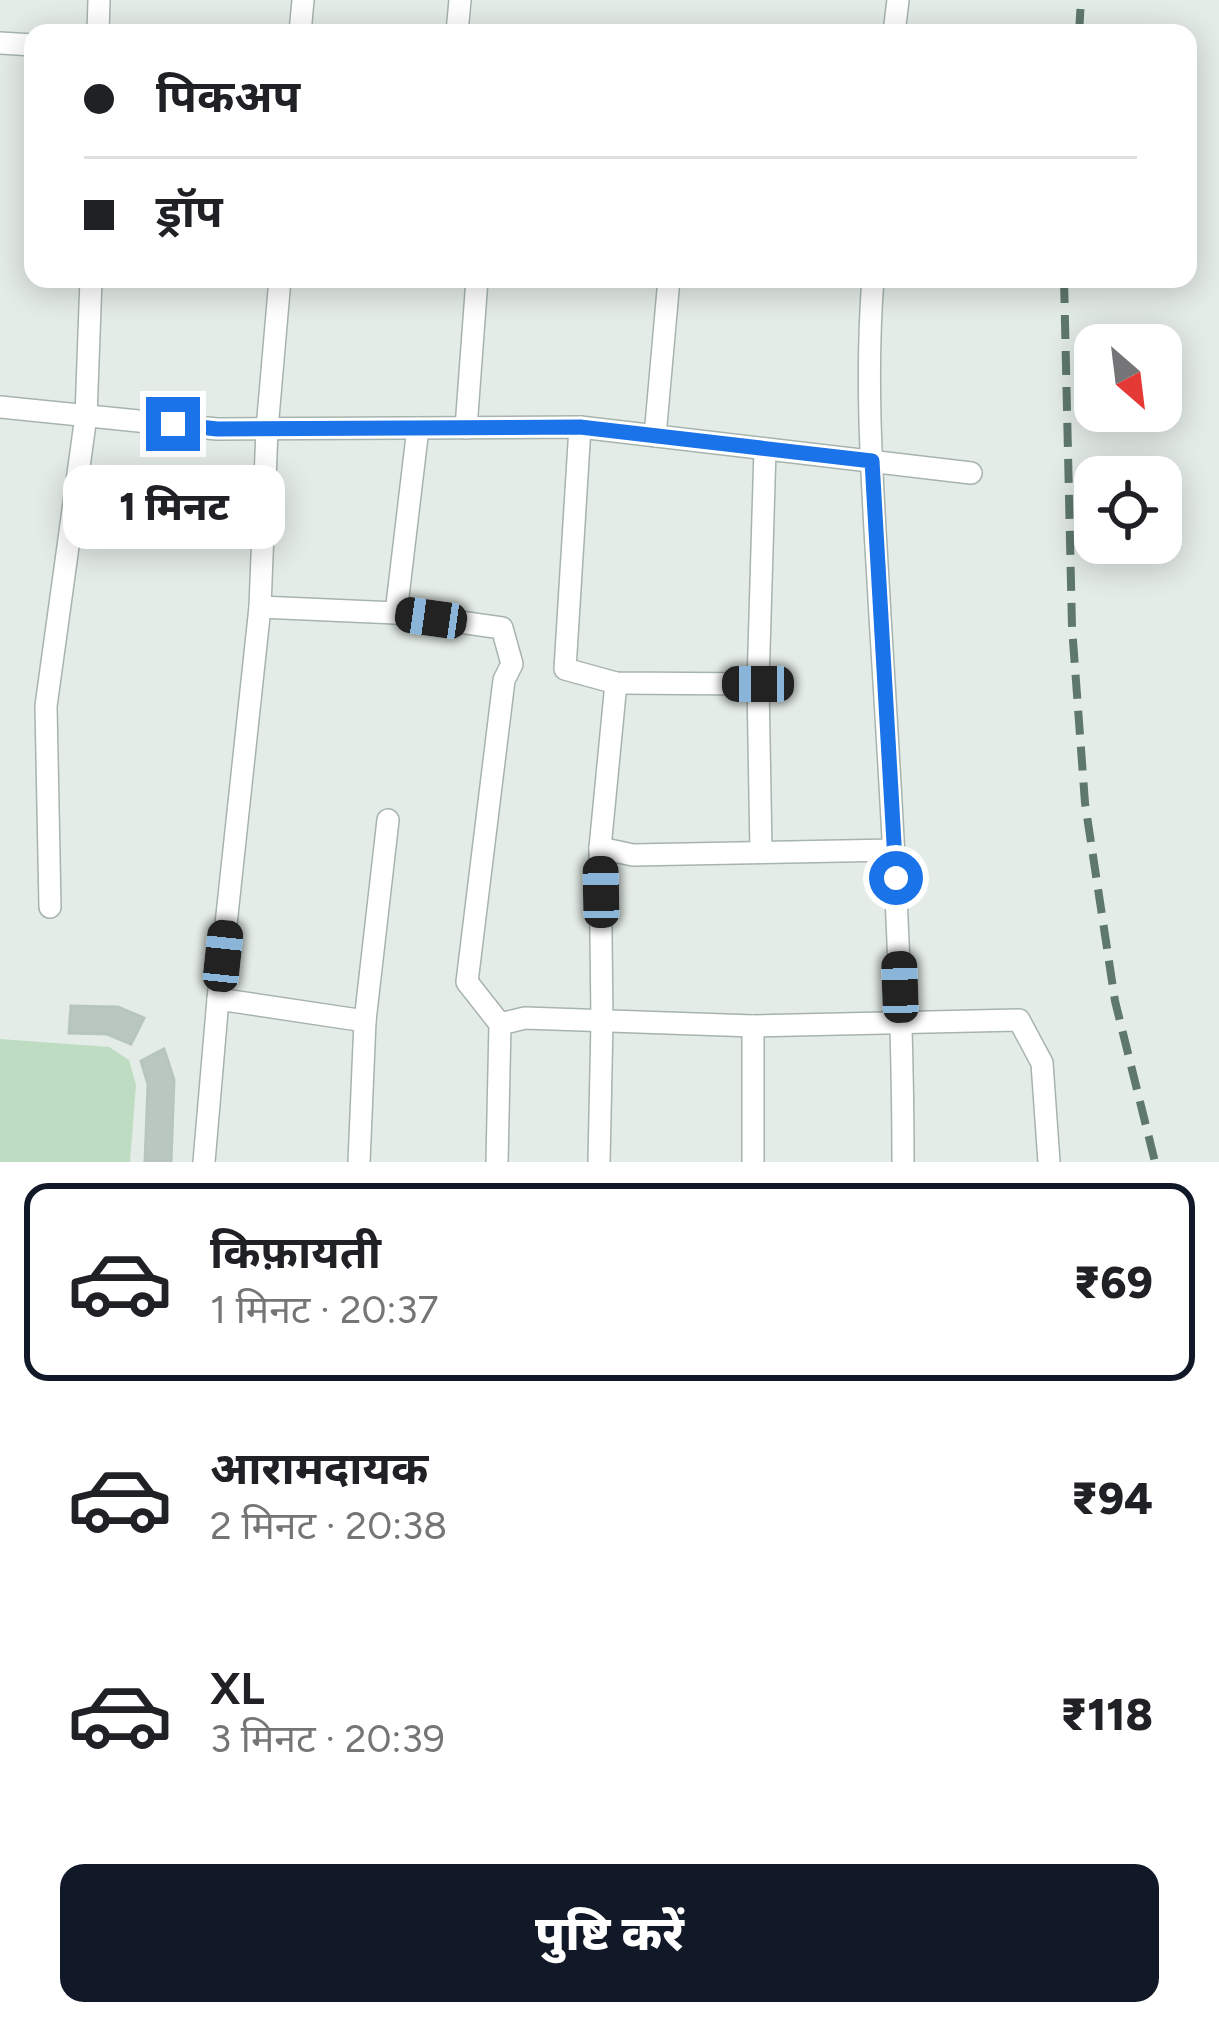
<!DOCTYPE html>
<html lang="hi">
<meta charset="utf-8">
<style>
:root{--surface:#fff;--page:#f2f2f2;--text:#202124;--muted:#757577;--line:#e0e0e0;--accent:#111827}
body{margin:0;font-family:Figtree,"Noto Sans Devanagari",sans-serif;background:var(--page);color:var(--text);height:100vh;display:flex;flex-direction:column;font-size:45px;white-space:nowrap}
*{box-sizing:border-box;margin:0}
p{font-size:39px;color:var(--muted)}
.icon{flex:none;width:66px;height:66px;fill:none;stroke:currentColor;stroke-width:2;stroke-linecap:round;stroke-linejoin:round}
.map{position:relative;height:1162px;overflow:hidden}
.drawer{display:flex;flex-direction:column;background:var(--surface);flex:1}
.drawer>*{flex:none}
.guide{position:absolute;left:24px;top:24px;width:1173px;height:264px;border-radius:24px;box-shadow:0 6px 30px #0003;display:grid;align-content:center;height:264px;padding:0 60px;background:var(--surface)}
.needle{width:78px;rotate:152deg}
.controls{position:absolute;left:1074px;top:324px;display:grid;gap:24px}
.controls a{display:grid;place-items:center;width:108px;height:108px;border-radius:24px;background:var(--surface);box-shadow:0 6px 30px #0003;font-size:60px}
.end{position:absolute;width:54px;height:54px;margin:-27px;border:15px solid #1a73e8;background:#fff;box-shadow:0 0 0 6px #fff}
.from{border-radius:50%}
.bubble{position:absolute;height:84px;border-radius:24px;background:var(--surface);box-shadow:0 6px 30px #0003;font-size:39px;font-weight:800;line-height:84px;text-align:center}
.car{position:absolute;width:36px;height:72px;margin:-36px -18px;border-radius:15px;box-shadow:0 0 9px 3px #0007;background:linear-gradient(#222 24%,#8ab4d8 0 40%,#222 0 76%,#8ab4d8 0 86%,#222 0)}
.guide b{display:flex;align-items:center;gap:42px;height:114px;font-size:45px}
.guide b+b{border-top:3px solid var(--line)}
.guide i{width:30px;height:30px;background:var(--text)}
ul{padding:21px 0 0;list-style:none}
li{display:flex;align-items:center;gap:36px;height:198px;margin:0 24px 18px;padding:0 36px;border:6px solid transparent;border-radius:24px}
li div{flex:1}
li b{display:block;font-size:45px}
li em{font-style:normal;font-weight:800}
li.current{border-color:var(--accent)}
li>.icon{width:108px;height:108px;stroke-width:1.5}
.cta{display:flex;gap:24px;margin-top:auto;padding:24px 60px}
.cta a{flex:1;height:138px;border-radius:24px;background:var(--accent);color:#fff;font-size:48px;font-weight:800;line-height:138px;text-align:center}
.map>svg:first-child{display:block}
.green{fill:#bedcc2}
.building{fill:#b9c7c0;stroke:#b7c6bd;stroke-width:3}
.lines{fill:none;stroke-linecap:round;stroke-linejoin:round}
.street-casing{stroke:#a7b4ad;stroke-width:24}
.street{stroke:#fff;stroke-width:21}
.rail{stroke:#5f786e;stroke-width:8;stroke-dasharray:24 12;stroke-linecap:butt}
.route{stroke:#1a73e8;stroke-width:15}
</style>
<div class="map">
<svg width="1219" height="1162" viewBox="0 0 1219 1162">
<rect width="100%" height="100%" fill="#e4ece7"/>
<!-- green -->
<polygon class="green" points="0,1039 109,1047 129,1060 136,1085 130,1162 0,1162"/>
<!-- building -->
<g class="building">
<polygon points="71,1006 118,1007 144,1018 131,1044 107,1034 69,1033"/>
<polygon points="164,1049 174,1080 171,1162 145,1162 148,1084 141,1061"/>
</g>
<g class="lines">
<defs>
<g id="street">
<polyline points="98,33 99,0"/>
<polyline points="300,33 303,0"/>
<polyline points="457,33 460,0"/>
<polyline points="894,33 898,0"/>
<polyline points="0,43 33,45"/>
<path d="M873 279C864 391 874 504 880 616 891 798 903 980 903 1162"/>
<polyline points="0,407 217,429 580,427 971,473"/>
<polyline points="580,427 565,669 616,683 758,684"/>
<polyline points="466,428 477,279"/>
<polyline points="655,436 669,279"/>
<polyline points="260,607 396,613 502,628 512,664 504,680 467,982 500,1024 497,1162"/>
<polyline points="396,613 418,428"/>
<polyline points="600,848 633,855 894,850"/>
<polyline points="761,852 758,684 765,449"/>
<polyline points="50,907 46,706 86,416 91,279"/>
<polyline points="218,999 365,1021"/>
<polyline points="500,1024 525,1018 753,1026 1019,1020 1042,1063 1049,1162"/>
<polyline points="753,1026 753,1162"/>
<polyline points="204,1162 218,999 260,607 267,429 280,279"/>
<polyline points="359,1162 365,1021 388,820"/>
<polyline points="599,1162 602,1022 600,848 616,683"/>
</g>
</defs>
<!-- street casing -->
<use href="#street" class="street-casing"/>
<!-- street -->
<use href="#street" class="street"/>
<!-- rail -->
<g class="rail">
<polyline points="1079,33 1081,0"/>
<polyline points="1064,279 1072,627 1085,803 1115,1001 1155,1162"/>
</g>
</g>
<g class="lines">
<!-- route -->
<polyline class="route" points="173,424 217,429 580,427 872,461 896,878"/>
</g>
</svg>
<div class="controls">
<a><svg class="needle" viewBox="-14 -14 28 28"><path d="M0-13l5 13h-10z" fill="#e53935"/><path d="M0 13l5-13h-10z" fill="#757577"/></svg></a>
<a><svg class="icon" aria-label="locate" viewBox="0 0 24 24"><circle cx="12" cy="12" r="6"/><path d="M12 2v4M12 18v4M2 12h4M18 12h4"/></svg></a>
</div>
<i class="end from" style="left:896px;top:878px"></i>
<i class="end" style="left:173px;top:424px"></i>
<div class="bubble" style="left:63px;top:465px;width:222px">1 मिनट</div>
<i class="car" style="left:431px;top:618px;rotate:278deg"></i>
<i class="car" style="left:758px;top:684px;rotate:270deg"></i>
<i class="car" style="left:601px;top:892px;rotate:359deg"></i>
<i class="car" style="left:223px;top:956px;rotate:6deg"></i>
<i class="car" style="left:900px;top:987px;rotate:358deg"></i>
<div class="guide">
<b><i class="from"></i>पिकअप</b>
<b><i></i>ड्रॉप</b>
</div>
</div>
<section class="drawer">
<ul>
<li class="current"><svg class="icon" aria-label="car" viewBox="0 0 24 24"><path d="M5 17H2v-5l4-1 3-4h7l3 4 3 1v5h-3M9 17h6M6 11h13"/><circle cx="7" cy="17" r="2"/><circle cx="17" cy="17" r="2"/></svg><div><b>किफ़ायती</b><p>1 मिनट · 20:37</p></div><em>₹69</em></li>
<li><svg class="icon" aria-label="car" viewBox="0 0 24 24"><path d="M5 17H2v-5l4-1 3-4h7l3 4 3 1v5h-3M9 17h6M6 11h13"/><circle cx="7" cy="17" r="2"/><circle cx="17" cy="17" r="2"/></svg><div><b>आरामदायक</b><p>2 मिनट · 20:38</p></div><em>₹94</em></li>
<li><svg class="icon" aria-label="car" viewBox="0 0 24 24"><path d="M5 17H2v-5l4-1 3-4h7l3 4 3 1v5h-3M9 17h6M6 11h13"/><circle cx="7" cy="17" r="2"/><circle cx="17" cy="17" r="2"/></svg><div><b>XL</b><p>3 मिनट · 20:39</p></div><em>₹118</em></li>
</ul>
<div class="cta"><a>पुष्टि करें</a></div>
</section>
